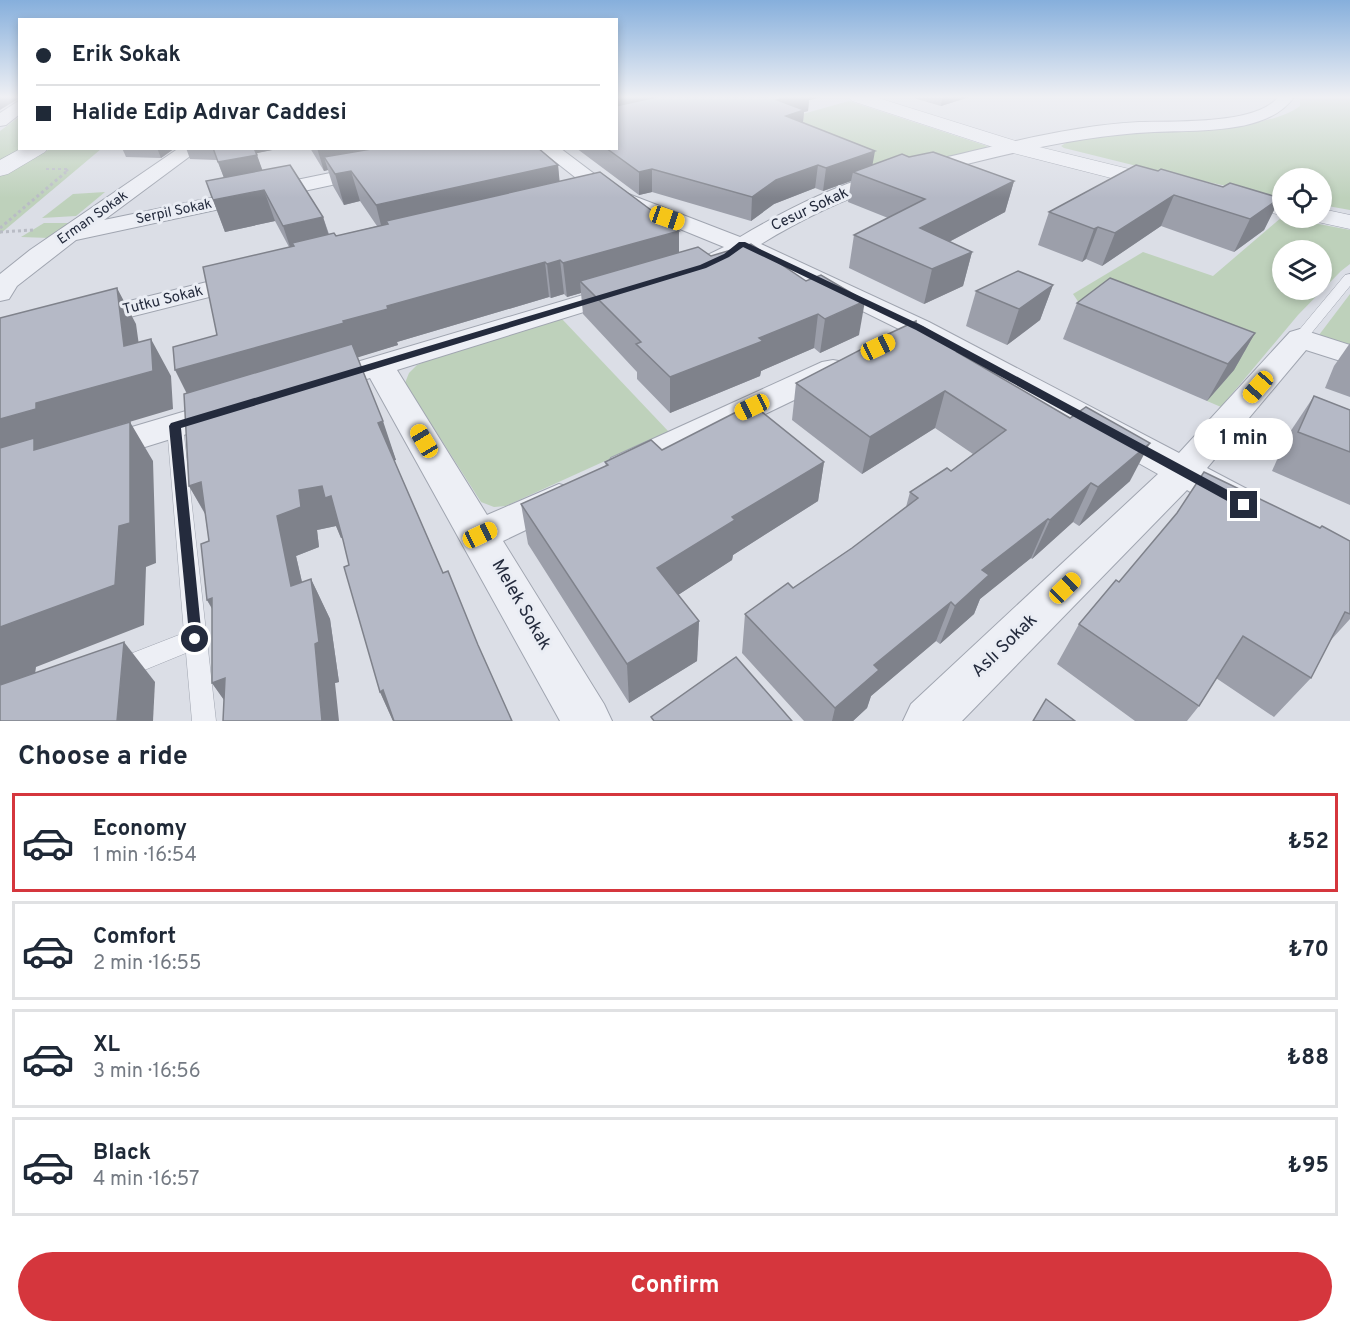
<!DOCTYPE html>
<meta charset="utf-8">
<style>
:root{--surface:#fff;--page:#f6f6f7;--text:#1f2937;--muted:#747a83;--line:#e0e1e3;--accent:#d5363d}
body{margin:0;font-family:Overpass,sans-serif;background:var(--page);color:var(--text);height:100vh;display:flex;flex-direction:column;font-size:22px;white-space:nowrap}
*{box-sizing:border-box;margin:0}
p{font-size:20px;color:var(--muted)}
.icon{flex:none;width:33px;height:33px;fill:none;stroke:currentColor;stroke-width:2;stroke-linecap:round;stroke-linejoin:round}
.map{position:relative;height:721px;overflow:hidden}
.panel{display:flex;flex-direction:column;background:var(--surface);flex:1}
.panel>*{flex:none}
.hud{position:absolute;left:18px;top:18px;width:600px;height:132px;border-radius:0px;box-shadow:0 3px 9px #0003;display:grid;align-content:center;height:132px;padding:0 18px;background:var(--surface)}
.controls{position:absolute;left:1272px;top:168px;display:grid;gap:12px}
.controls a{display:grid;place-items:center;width:60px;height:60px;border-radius:50%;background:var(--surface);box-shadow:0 3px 9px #0003;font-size:30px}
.end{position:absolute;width:27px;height:27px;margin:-14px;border:8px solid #242b3d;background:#fff;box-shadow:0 0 0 3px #fff}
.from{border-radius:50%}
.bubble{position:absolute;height:42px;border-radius:21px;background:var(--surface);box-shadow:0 3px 9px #0003;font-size:20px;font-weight:700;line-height:42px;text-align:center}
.car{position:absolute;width:18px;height:36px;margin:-18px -9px;border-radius:8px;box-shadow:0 0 4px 2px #0007;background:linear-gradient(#f5c518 24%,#345 0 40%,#f5c518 0 76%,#345 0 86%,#f5c518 0)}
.hud b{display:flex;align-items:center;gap:21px;height:57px;font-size:22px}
.hud b+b{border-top:2px solid var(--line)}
.hud i{width:15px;height:15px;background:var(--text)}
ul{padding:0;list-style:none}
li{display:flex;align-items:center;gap:18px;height:99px;margin:0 12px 9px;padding:0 6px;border:3px solid var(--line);border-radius:0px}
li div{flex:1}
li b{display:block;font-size:22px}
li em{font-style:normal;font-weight:700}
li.selected{border-color:var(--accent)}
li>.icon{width:54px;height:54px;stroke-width:1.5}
h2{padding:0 18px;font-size:27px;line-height:72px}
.cta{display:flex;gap:12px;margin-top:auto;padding:12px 18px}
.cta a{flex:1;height:69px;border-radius:36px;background:var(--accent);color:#fff;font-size:24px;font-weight:700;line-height:69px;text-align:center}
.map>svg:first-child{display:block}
.green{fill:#bed1bb;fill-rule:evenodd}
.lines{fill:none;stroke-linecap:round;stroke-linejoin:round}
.service-casing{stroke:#a0a5b0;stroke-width:1}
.minor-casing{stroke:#a0a5b0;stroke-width:2}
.tertiary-casing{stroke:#a0a5b0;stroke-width:1}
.path-far1{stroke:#b9bcc5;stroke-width:2;stroke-dasharray:3 3;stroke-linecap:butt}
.path{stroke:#b9bcc5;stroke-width:3;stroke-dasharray:3 3;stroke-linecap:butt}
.service{fill:#edeff5;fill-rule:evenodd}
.minor{fill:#edeff5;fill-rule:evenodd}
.tertiary{fill:#edeff5;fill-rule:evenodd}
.wall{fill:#9c9faa}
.shaded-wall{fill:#7f828b}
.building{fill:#b5b9c6;stroke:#7f828b;stroke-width:1.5}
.route{fill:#242b3d}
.labels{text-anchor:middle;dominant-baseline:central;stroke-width:6;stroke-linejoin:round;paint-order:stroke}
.far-street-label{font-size:14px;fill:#242b3d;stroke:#eaedf4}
.street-label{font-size:15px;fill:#242b3d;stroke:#eaedf4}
.near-street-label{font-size:18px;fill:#242b3d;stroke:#eaedf4}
</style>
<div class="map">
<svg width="1350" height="721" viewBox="0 0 1350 721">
<rect width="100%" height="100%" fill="#dbdee6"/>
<!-- green -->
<g class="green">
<path d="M1300 97H1350V210L1322 205V178H1282V198L1161 172 1064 148 1061 146C1070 139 1086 139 1097 137 1147 129 1264 134 1300 106Z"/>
<polygon points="849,101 987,146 985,149 874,174 785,119"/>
<polygon points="19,117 20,148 25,149 0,161 0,131"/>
<polygon points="50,149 101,149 0,234 0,176"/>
<polygon points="105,192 76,216 42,218 73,194"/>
<path d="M1282 217 1350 230V264L1341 271 1298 315 1221 407 1207 401 1169 343 1081 306 1073 294 1143 252 1213 276ZM1282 250H1322V290H1282Z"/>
<polygon points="44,223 72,223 49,238 21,237"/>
<polygon points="1350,294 1350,345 1319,335"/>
<polygon points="562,319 669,432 506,506 494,507 481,502 405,383 409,373 417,365 442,355"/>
</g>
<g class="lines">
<defs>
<g id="service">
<polygon points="1350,274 1350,286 1305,341 1295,341 1293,338 1295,335 1345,275"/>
<polygon points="175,420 181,422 183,426 216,721 192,721 186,653 120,680 112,677 108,669 112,661 184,633 167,426 169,422"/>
</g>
<g id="minor">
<path d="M1278 97H1294C1268 135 1196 130 1154 132 1092 135 1031 148 971 163 944 170 914 175 888 184 844 199 800 220 761 244L929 322 1179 453 1290 332 1300 329 1350 345V364L1306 350 1207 468 1247 489 1253 499 1247 509C1224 516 1207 501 1187 490L962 721H903L911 704 1158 474 909 334 761 261 745 255C729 265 709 278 691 273L687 268 691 263 724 247 599 196 538 148H560L613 188 740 237C782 212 829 188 876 174 908 165 941 159 973 151 1027 138 1083 125 1139 122 1172 121 1257 125 1278 97Z"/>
<polygon points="20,100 20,114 6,125 0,126 0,113"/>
<polygon points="179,148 201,148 104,220 369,165 376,167 379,171 376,175 369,177 76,240 17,286 9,299 0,301 0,274 30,250"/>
<polygon points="248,272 257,275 261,280 257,285 90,327 80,325 76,319 80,313"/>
<polygon points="620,284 629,286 633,292 629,298 397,370 487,515 559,484 572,488 578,498 572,508 503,541 604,704 612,721 560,721 370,378 324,392 313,389 308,382 313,375"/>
<polygon points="833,360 844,362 848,369 844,376 637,476 624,480 611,476 606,467 611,458 822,362"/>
<polygon points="223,400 235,403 239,411 235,419 100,461 88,458 83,449 88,440"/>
</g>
<g id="tertiary">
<polygon points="849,97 875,97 1019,142 1170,179 1173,184 1170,189 1162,191 1005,151 852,101"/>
<polygon points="22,148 48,148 45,152 8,174 0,176 0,160"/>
<polygon points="1233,192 1282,201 1282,215 1225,204 1221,199 1225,194"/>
<polygon points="1322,209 1350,215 1350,229 1313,221 1311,218 1322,218"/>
</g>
</defs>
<!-- service casing -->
<use href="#service" class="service-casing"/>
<!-- minor casing -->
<use href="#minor" class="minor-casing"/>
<!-- tertiary casing -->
<use href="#tertiary" class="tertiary-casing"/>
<!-- path-far1 -->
<polyline class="path-far1" points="46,169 69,169 64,173"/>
<!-- path -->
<g class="path">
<polyline points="0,228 66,172"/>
<polyline points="0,232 33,230"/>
</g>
<!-- service -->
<use href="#service" class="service"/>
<!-- minor -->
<use href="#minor" class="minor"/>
<!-- tertiary -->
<use href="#tertiary" class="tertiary"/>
</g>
<!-- wall -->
<g class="wall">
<polygon points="616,97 821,97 809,100 808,111 804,112 803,122 873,165 909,157 1014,181 1005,212 949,242 972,252 963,286 924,304 849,268 854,235 888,218 848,202 851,181 823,191 815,188 774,204 751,221 652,192 639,195 576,148 616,148"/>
<polygon points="910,97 969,97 941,106"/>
<polygon points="122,148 175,148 161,158 126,157"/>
<polygon points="186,148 283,148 256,153 262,170 323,217 329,234 336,236 377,226 360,201 344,205 333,186 328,170 324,171 310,148 538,148 558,165 559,181 679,253 711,256 859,335 820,353 814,348 761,371 760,376 670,413 637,379 637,372 583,314 581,293 567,297 564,294 551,298 549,297 397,342 398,345 357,357 396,460 394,460 443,573 478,645 512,721 393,721 380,692 343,538 341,538 336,526 317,530 319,547 296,556 302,582 311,579 330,619 339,682 335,683 224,700 212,683 212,609 207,600 209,541 205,514 189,486 187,393 217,335 289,247 275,221 225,232 213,200 224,178 217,160 190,159"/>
<polygon points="1223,187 1280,198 1264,230 1234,252 1161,226 1102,266 1086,259 1082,262 1038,245 1049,212"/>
<polygon points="1053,285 1040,320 1007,345 966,326 976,291"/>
<polygon points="1077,303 1255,333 1234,370 1207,401 1063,339"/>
<polygon points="916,323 961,350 960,354 1130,481 1079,526 1073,522 1032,559 1031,558 980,599 974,614 940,644 936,641 871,696 867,708 853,721 804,721 742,653 745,614 793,588 852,548 906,507 910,492 951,471 973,454 935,428 862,474 792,420 796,383 865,348 865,345"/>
<polygon points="1350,343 1350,397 1325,388 1334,366"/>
<polygon points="1314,396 1350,410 1350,505 1272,471 1288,435"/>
<polygon points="662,450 824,462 818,501 733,555 732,560 678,595 699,621 697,661 629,703 528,544 521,504 606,466 605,462"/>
<polygon points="1320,528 1350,541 1350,619 1330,641 1311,678 1274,717 1216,678 1199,706 1187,721 1135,721 1057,664 1079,624 1119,582"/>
</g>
<!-- shaded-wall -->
<g class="shaded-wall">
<polygon points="0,97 16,97 18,99 0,110"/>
<polygon points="616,97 683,97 616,112"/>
<polygon points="790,97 821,97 809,100 808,111 804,112 802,131 784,136 777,100"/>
<polygon points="942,97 969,97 941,106"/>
<polygon points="157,148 175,148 161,158"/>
<polygon points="251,148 282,148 253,154"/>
<polygon points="317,148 376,148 324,157 328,170 324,171"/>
<polygon points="875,151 871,173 853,172 851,181 823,191 826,168"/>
<polygon points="257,155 267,183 229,191 218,162"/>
<polygon points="558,165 561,195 386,221 390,236 384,237 376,205"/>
<polygon points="818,165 815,188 774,204 751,221 752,197 776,180"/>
<polygon points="652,169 652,192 639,195 639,172"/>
<polygon points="351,171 360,201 344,205 335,174"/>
<polygon points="1014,181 1005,212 913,261 920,228"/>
<polygon points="264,190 275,221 225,232 213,200"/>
<polygon points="1174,195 1161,226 1102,266 1115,233"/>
<polygon points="1280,198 1264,230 1234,252 1250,219"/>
<polygon points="323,217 333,249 292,243 297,258 294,259 283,226"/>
<polygon points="1098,227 1086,259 1082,262 1094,229"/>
<polygon points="679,231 679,264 580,281 581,293 567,297 563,263"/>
<polygon points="972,252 963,286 924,304 932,269"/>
<polygon points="560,260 564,294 551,298 547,264"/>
<polygon points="545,262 549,297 397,342 398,345 194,408 175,370 343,321 387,306"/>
<polygon points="1053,285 1040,320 1007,345 1019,309"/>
<polygon points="117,288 136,324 143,374 151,339 171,376 173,409 62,442 0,467 0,419 124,346"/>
<polygon points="865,301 859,335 820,353 825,319"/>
<polygon points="818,314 814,348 761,371 760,376 670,413 670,377 759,338"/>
<polygon points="1255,333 1234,370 1207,401 1228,364"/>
<polygon points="945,391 935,428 862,474 870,437"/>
<polygon points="383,421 396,460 391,462 378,423"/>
<polygon points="130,422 153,461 156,563 146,567 144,625 36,667 33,689 0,703 0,627 119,526"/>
<polygon points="1150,443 1130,481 1079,526 1098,487"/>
<polygon points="824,462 818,501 733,555 732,560 658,608 657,568 732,517"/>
<polygon points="201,482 212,525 189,486"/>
<polygon points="1091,483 1073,522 1032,559 1050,520"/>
<polygon points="322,486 331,496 347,536 341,538 336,526 317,530 319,547 296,556 312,626 291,586 277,516 299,490"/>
<polygon points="1048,519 1031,558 980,599 974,614 940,644 955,606 982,570"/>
<polygon points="311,579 330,619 339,682 335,683 339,721 322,721 315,644"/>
<polygon points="212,598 232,640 207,600"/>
<polygon points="951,602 936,641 871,696 867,708 853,721 832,721 835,708 874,665"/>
<polygon points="699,621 697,661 629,703 627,664"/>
<polygon points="124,642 155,682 153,721 117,721"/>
<polygon points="225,678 239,721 212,683"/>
<polygon points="383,690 397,721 393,721 380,692"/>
</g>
<!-- building -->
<g class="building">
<polygon points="656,97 790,97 777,100 804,110 786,116 875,151 826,168 818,165 776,180 752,197 652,169 639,172 606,148 616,148 616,106"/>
<polygon points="213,148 254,148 257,155 218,162"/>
<polygon points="377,148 538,148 558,165 376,205 351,171 335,174 324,157"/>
<polygon points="933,152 1014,181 920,228 972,252 932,269 854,235 925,199 853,172 902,154 909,157"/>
<polygon points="290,165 323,217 283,226 264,190 213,200 206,181"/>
<polygon points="1136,165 1158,171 1161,169 1223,187 1230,183 1280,198 1250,219 1174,195 1115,233 1098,227 1094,229 1049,212"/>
<polygon points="600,172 679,231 563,263 560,260 547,264 545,262 495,276 387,306 388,309 343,321 344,323 175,370 173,347 217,335 203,267 294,246 292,243 334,233 336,236 388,224 386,221"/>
<polygon points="751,244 806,281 821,275 865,301 825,319 818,314 759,338 763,341 670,377 636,344 641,342 580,281 698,247 711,256"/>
<polygon points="1018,271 1053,285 1019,309 976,291"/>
<polygon points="1110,278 1255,333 1228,364 1077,303"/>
<polygon points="117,288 124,346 151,339 153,371 36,403 36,409 0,419 0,318"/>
<polygon points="916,321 916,323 961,350 957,352 1070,418 1086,407 1150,443 1098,487 1091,483 1050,520 1048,519 982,570 989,575 955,606 951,602 874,665 879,670 835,708 745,614 788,583 793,588 852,548 918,498 910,492 947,468 951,471 1006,430 945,391 870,437 796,383 868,346 865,345"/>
<polygon points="352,344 383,421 378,423 400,474 443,573 448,571 478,645 512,721 394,721 383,690 380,692 344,567 349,565 343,540 331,496 325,498 322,486 299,490 301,507 277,516 291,586 311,579 319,642 315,644 322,721 223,721 225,678 212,683 212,598 207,600 201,544 209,541 201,482 189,486 184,394"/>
<polygon points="1314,396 1350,410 1350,452 1298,432"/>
<polygon points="752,404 824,462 732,517 735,520 657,568 699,621 627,664 521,504 608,465 605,462 651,440 662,450"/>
<polygon points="130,422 130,523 119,526 115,585 0,627 0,448 34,438 34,450"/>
<polygon points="1204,472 1320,528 1322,526 1350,541 1350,614 1345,612 1311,678 1243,636 1199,706 1079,624 1116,580 1119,582 1177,513"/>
<polygon points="124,642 117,721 0,721 0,685"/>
<polygon points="736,657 792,721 654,721 651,717"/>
<polygon points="1046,699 1075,721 1033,721"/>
</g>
<!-- sky -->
<linearGradient id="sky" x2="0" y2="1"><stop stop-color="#86afdc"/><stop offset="0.49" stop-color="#eff0f4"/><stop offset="1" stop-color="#eff0f4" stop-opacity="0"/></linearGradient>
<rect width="1350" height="198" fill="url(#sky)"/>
<!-- route -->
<polygon class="route" points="739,242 745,242 923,326 1248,501 1250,505 1244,509 1240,508 916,330 743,247 729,257 706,268 181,428 202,639 200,644 195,646 190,644 169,426 171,423 700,265 724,254"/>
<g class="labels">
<!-- far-street labels -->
<g class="far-street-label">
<text transform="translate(174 212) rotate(-12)">Serpil Sokak</text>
<text transform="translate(93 218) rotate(-35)">Erman Sokak</text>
</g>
<!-- street labels -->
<g class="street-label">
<text transform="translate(810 210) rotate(-25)">Cesur Sokak</text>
<text transform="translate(163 301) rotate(-14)">Tutku Sokak</text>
</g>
<!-- near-street labels -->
<g class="near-street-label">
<text transform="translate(521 605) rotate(60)">Melek Sokak</text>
<text transform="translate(1005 646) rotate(-44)">Aslı Sokak</text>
</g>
</g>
</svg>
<div class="controls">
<a><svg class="icon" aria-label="locate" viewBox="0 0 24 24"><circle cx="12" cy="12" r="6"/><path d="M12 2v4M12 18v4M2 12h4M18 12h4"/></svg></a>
<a><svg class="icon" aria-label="layers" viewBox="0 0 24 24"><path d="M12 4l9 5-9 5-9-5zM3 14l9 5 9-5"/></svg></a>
</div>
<i class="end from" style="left:195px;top:639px"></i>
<i class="end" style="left:1244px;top:505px"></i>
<div class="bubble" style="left:1194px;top:418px;width:99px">1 min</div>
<i class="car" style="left:667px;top:218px;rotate:109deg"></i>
<i class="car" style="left:878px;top:347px;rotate:65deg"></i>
<i class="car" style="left:1258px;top:387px;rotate:221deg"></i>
<i class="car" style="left:752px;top:407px;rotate:245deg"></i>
<i class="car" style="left:424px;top:441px;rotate:329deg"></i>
<i class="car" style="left:480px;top:535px;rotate:65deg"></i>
<i class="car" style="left:1065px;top:588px;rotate:46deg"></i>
<div class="hud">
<b><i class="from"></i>Erik Sokak</b>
<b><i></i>Halide Edip Adıvar Caddesi</b>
</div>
</div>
<section class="panel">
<h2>Choose a ride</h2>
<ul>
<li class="selected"><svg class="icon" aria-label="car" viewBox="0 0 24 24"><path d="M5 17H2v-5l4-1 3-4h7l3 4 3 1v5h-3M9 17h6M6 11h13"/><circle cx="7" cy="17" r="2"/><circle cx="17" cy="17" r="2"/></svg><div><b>Economy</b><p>1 min · 16:54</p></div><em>₺52</em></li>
<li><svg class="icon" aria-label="car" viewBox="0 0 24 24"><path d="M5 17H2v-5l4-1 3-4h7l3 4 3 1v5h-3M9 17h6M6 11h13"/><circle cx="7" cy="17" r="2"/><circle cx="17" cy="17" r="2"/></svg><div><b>Comfort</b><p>2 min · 16:55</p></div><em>₺70</em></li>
<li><svg class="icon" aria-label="car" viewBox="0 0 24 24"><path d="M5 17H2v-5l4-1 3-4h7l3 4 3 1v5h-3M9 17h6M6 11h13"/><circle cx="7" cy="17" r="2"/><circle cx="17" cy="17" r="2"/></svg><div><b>XL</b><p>3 min · 16:56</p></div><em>₺88</em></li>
<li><svg class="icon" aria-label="car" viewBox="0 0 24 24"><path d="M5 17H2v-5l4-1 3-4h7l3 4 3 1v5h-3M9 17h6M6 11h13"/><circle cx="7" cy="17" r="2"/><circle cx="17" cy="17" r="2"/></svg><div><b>Black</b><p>4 min · 16:57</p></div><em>₺95</em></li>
</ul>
<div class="cta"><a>Confirm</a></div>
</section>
